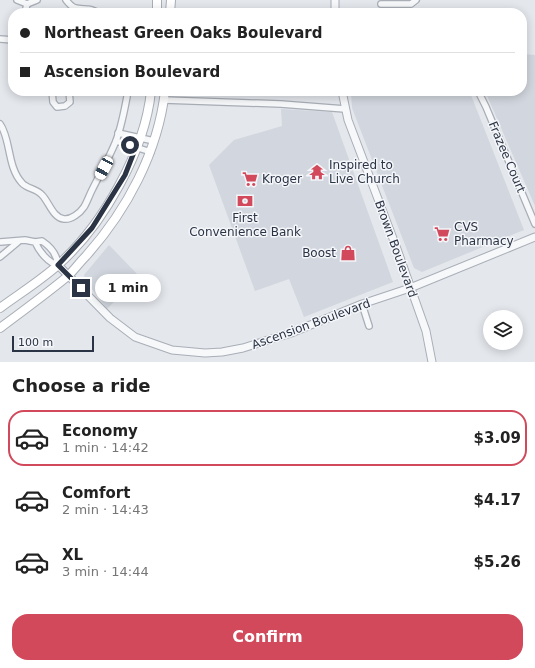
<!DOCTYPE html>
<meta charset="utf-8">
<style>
:root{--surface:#fff;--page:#f6f6f6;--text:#222;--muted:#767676;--line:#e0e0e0;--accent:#d1495b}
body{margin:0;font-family:"DejaVu Sans",sans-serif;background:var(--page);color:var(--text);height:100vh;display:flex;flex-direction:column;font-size:15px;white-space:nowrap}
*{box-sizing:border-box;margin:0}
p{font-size:13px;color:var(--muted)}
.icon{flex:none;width:22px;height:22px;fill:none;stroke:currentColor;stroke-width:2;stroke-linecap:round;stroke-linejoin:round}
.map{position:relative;height:362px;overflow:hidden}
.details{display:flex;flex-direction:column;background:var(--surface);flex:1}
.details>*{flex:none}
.guide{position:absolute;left:8px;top:8px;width:519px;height:88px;border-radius:16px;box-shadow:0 2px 10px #0003;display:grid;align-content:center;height:88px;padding:0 12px;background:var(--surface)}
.fabs{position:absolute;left:483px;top:310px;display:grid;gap:8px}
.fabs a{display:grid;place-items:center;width:40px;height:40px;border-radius:50%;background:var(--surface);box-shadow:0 2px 10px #0003;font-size:20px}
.scale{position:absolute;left:12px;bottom:10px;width:82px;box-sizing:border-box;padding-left:4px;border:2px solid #2b3445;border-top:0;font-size:11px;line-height:14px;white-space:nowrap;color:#2b3445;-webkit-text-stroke:3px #f4f6f9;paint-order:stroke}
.end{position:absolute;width:18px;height:18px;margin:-9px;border:5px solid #2b3445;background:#fff;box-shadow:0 0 0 2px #fff}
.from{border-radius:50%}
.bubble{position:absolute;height:28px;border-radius:14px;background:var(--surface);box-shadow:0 2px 10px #0003;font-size:13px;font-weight:700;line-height:28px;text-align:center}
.car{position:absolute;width:12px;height:24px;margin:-12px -6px;border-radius:5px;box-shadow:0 0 3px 1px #0007;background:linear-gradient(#fff 24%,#345 0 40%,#fff 0 76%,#345 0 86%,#fff 0)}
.guide b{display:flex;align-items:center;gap:14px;height:38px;font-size:15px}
.guide b+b{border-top:1px solid var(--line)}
.guide i{width:10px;height:10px;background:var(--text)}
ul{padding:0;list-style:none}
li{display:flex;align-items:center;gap:12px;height:56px;margin:0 8px 6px;padding:0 4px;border:2px solid transparent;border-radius:16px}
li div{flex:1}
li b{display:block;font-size:15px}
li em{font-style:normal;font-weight:700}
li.active{border-color:var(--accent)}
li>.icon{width:36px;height:36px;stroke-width:1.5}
h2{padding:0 12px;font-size:18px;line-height:48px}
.cta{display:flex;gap:8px;margin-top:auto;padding:8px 12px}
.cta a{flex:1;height:46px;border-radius:16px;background:var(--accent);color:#fff;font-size:16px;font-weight:700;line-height:46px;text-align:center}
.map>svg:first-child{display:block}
.built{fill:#d2d6de}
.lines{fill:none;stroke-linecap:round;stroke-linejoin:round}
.minor-casing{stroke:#a9aeb7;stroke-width:8}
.tertiary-casing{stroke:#a9aeb7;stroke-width:9}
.secondary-casing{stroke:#a9aeb7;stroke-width:10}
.minor{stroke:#f7f8fa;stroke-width:5.5}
.tertiary{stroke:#f7f8fa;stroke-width:7}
.secondary{stroke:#fff;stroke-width:8}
.route{stroke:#2b3445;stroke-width:5}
.labels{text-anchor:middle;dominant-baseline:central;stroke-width:3;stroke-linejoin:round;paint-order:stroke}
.street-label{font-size:12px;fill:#2b3445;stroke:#f4f6f9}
.poi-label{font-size:12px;fill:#2b3445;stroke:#f4f6f9;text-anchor:start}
</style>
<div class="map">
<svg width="535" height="362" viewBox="0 0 535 362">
<rect width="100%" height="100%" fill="#e4e7ec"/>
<!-- built -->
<g class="built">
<polygon points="522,54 535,55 535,206 485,91 522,91"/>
<polygon points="351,91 464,91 471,95 524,230 422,272 414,268 352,108"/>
<polygon points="281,109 332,112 393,282 304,317 289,279 255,291 209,165 234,140 282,126"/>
<polygon points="109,245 139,276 107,309 86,281 84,275"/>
</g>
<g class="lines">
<defs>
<g id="minor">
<polyline points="17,0 27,4 37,0"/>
<path d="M66 0C74 10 75 8 86 9 90 9 95 11 99 13"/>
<polyline points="381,4 411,4 416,0"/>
<polyline points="25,13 27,4"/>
<polyline points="0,39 13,40"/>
<polyline points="52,91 53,102 57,107 65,106 70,102 69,91"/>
<polyline points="478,91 486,107 535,224"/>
<polyline points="164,100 281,104 345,109"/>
<path d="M0 124C11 139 7 167 22 183 27 189 36 188 42 195 49 202 53 218 64 219 71 220 80 213 84 207 87 202 89 196 92 190 100 174 109 158 116 141 122 125 125 108 128 91"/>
<polyline points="118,133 154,141"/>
<polyline points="116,141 151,152"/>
<path d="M0 242 25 240 35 242 42 241C51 247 57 254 58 265 48 263 39 251 35 242"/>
<polyline points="0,257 18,242"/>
<polyline points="362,304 369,326"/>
</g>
<g id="tertiary">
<polyline points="335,0 335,13"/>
<polyline points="342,91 348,120 397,249 426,331 432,362"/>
<polyline points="58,265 110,318 135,337 172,350 205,353 222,352 243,348 291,333 362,304 410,288 535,237"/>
</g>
<g id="secondary">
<polyline points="157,13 157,0"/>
<polyline points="170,13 171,0"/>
<path d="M0 308C19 294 40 281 58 265 103 225 145 151 151 91"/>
<path d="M0 328C23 311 46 294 68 276 74 270 80 262 86 256 127 210 158 152 165 91"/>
</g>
</defs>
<!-- minor casing -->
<use href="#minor" class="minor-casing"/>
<!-- tertiary casing -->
<use href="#tertiary" class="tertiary-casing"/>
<!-- secondary casing -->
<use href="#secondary" class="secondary-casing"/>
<!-- minor -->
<use href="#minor" class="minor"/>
<!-- tertiary -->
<use href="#tertiary" class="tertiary"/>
<!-- secondary -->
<use href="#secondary" class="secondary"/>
</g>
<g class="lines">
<!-- route -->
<polyline class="route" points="81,288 58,265 92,228 125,175 136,147 130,145"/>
</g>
<!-- icons -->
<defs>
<symbol id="temple-bare" viewBox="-9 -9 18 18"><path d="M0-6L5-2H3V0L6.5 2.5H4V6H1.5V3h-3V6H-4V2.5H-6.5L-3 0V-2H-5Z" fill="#d1495b" stroke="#f4f6f9" stroke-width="2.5" paint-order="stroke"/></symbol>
<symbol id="supermarket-bare" viewBox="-9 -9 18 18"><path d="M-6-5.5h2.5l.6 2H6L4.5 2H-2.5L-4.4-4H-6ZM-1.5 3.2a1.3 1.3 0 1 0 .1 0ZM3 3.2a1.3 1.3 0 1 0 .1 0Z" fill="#d1495b" stroke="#f4f6f9" stroke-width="2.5" paint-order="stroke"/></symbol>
<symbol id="bank-bare" viewBox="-9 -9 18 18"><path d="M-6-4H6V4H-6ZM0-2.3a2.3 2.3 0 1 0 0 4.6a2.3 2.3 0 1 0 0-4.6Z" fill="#d1495b" stroke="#f4f6f9" stroke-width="2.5" paint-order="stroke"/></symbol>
<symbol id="shop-bare" viewBox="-9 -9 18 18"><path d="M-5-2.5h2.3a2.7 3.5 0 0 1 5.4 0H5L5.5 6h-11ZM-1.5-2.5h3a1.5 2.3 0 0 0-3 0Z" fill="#d1495b" stroke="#f4f6f9" stroke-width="2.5" paint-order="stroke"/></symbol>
</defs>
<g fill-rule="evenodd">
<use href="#temple-bare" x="306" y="161" width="22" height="22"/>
<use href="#supermarket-bare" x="239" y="168" width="22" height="22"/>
<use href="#bank-bare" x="234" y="190" width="22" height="22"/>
<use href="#supermarket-bare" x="431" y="223" width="22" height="22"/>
<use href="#shop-bare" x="337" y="242" width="22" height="22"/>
</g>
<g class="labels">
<!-- street labels -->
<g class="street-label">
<text transform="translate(507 157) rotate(67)">Frazee Court</text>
<text transform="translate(396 249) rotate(70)">Brown Boulevard</text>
<text transform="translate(311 324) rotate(-20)">Ascension Boulevard</text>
</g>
<!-- poi labels -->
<g class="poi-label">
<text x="329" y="165">Inspired to<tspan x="329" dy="14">Live Church</tspan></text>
<text x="262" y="179">Kroger</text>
<text x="245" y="218" text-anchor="middle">First<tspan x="245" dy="14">Convenience Bank</tspan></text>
<text x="454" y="227">CVS<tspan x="454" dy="14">Pharmacy</tspan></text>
<text x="336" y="253" text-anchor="end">Boost</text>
</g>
</g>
</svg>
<div class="fabs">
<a><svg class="icon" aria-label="layers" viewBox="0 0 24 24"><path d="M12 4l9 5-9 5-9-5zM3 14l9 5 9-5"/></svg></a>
</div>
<div class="scale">100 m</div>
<i class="end from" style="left:130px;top:145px"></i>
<i class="end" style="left:81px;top:288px"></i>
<div class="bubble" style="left:95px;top:274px;width:66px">1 min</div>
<i class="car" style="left:104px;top:168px;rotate:208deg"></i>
<div class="guide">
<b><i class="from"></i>Northeast Green Oaks Boulevard</b>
<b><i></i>Ascension Boulevard</b>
</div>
</div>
<section class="details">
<h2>Choose a ride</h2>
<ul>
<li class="active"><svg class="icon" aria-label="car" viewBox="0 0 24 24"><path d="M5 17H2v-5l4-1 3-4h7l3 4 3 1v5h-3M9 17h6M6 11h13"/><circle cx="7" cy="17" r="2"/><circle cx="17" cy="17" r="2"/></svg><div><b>Economy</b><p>1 min · 14:42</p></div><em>$3.09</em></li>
<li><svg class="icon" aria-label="car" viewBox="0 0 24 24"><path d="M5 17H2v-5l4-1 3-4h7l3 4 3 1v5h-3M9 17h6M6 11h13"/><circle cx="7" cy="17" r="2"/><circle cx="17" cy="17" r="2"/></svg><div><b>Comfort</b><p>2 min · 14:43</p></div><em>$4.17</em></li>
<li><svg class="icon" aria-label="car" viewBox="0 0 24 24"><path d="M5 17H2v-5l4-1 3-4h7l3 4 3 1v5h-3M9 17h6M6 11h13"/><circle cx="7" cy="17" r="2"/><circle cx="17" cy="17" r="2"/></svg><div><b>XL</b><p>3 min · 14:44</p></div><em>$5.26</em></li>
</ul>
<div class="cta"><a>Confirm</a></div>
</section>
